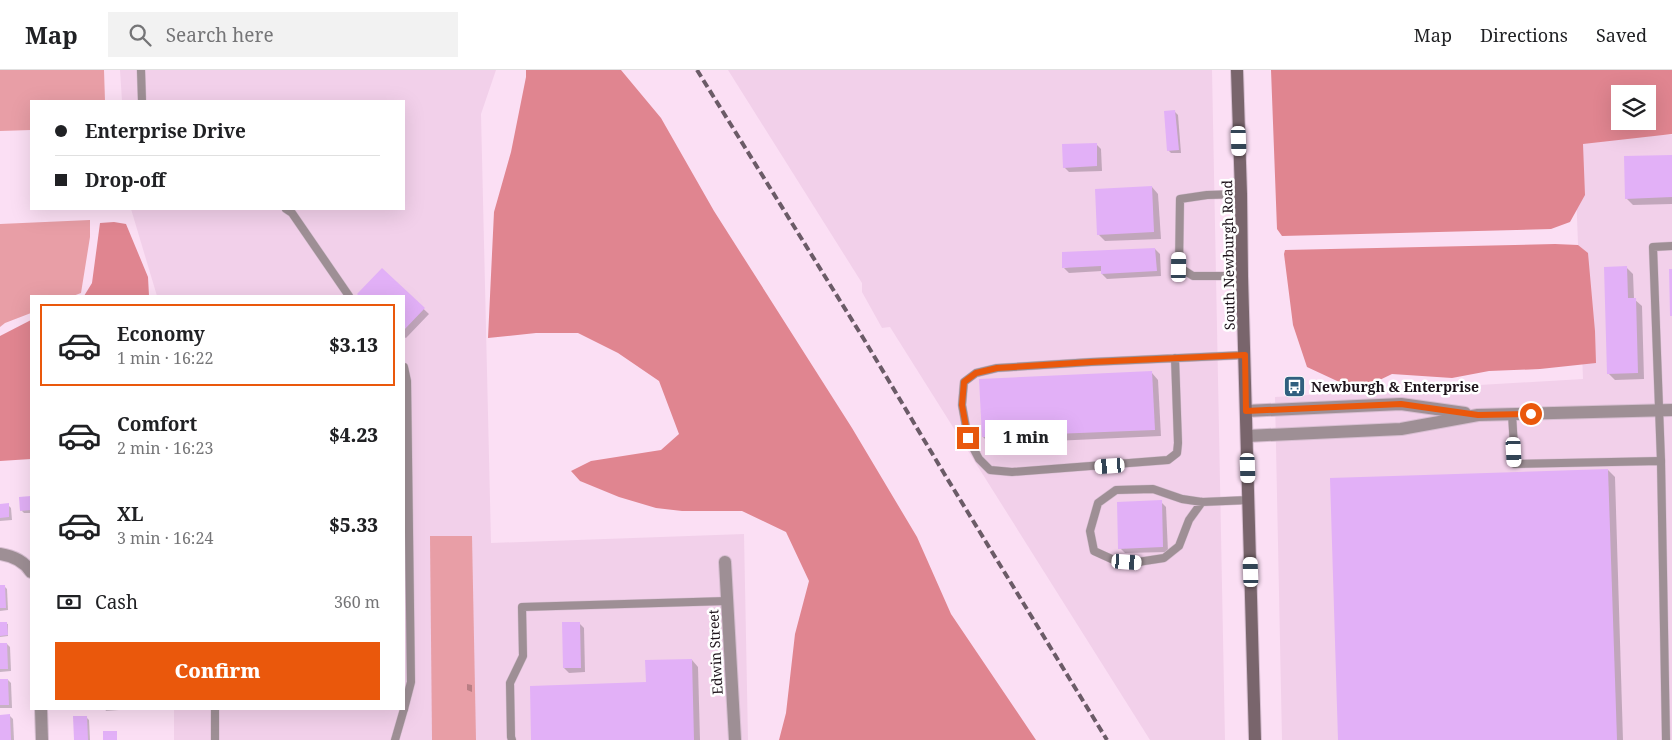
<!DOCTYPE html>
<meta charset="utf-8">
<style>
:root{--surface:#fff;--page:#f2f2f2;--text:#202124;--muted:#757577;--line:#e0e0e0;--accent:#ea580c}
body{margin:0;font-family:"Noto Serif",serif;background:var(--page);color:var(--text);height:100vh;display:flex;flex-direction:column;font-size:19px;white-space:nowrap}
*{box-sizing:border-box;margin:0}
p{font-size:16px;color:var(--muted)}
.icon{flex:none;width:28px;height:28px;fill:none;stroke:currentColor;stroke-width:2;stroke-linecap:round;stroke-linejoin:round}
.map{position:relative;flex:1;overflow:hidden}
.side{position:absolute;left:30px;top:225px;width:375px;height:415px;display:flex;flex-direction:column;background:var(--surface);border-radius:0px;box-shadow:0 5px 20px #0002}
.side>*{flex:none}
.guide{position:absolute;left:30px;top:30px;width:375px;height:110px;border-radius:0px;box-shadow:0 5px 20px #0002;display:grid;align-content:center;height:110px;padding:0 25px;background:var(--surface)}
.controls{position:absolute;left:1611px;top:15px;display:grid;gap:10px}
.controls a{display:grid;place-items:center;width:45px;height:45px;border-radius:0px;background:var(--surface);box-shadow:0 5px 20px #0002;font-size:25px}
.end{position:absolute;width:22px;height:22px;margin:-11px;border:6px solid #ea580c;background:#fff;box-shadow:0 0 0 2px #fff}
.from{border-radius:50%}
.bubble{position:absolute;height:35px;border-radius:0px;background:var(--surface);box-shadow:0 5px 20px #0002;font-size:16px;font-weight:800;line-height:35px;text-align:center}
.car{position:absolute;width:15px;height:30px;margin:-15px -8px;border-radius:6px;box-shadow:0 0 4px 1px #0007;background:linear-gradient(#fff 24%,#345 0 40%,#fff 0 76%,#345 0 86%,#fff 0)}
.guide b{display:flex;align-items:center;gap:18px;height:48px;font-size:19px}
.guide b+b{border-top:1px solid var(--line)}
.guide i{width:12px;height:12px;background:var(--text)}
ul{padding:9px 0 0;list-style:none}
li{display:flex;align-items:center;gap:15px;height:82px;margin:0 10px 8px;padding:0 15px;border:2px solid transparent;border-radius:0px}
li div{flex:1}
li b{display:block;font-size:19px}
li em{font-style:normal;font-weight:800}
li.selected{border-color:var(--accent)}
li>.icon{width:45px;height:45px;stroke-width:1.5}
.pay{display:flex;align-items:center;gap:12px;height:55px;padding:0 25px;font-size:19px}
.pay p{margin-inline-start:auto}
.cta{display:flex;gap:10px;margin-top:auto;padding:10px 25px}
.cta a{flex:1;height:58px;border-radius:0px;background:var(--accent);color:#fff;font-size:20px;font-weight:800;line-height:58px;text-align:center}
header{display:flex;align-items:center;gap:30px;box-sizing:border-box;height:70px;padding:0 25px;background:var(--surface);border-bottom:1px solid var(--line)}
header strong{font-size:24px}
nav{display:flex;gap:28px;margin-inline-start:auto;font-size:18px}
.search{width:350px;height:45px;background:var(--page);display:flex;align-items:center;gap:12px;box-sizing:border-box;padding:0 18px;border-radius:0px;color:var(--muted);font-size:19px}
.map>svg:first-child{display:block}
.built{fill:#f2d0ea}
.green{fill:#e89ea6}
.forest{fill:#e08590;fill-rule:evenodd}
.shadow{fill:#0003}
.building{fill:#e2b0f7}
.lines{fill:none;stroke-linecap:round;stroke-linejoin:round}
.service-casing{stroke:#d7bed1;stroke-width:9}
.minor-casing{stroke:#d7bed1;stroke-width:14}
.secondary-casing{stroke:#d7bed1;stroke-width:14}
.service{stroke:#9e8f95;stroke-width:8}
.minor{stroke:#9e8f95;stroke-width:12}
.secondary{stroke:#79656c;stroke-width:12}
.rail{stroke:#6b5b67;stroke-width:4;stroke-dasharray:8 4;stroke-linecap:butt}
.route{stroke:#ea580c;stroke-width:6}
.labels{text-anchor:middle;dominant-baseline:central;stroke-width:5;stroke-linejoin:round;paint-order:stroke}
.street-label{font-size:14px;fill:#1d131a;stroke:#fff}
.poi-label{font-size:14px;font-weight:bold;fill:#1d131a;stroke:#fff;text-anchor:start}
</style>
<header>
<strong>Map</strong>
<div class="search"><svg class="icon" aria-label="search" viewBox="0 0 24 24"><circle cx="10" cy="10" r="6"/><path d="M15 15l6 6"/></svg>Search here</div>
<nav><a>Map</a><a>Directions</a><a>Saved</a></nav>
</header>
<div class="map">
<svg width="1672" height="670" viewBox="0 0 1672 670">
<rect width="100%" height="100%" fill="#fbdff4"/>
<!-- built -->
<g class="built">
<polygon points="120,0 496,0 481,44 491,473 744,464 748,670 174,670 174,639 404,639 404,226 157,226 131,139 404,139 404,31 122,31"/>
<polygon points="728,0 1212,0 1225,670 1150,670 890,257 882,258 862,222 862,213"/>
<polygon points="1672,65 1672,670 1282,670 1275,327 1583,309 1574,66"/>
</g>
<!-- green -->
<g class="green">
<polygon points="0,0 104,0 105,31 31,31 31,60 0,61"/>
<polygon points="90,150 90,167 81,223 73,226 31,226 31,243 5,253 0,257 0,154"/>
<polygon points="430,466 472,466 476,670 432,670"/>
</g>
<!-- forest -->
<g class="forest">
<polygon points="526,0 621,0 661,48 714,141 852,358 917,467 951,544 1036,670 779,670 786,643 795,564 809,511 786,462 742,441 682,441 656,438 619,427 580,411 571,401 591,391 661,380 679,364 659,311 618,283 578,263 536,263 488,268 494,142 511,82 526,7"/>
<path d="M1271 0H1672V64L1583 74 1585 125 1570 152 1551 159 1282 166 1277 159ZM1620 24H1648V51H1620Z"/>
<polygon points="114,152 126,154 148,207 149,226 84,226 92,213 100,153"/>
<polygon points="1555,174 1578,175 1588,183 1595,261 1596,293 1540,299 1489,301 1452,308 1392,304 1363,318 1350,317 1307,297 1293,255 1284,184 1285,180"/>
<polygon points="31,250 31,389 0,391 0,266"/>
</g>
<!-- shadow -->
<g class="shadow">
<polygon points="1175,42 1178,45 1181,83 1171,83 1168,80"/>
<polygon points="1096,74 1101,79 1102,101 1069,102 1064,97"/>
<polygon points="1672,86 1672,134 1633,135 1626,128"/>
<polygon points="1152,117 1158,124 1161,169 1105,171 1098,164"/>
<polygon points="1155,179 1160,184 1161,206 1107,209 1102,204 1102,201 1069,203 1064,198"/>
<polygon points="1626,197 1633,204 1634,229 1642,236 1644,309 1615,310 1608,303"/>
<polygon points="382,200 429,244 406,268 404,267 404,226 361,226 359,224"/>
<polygon points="1152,303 1158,310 1161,366 990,374 983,367"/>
<polygon points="1608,400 1615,407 1623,670 1339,670"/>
<polygon points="20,428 31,428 31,443 24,443 21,440"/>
<polygon points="1161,432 1166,437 1168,482 1125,483 1120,478"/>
<polygon points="0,435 8,435 11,438 12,450 0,451"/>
<polygon points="0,516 4,516 7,519 8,540 0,541"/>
<polygon points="0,553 8,554 8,566 0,567"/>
<polygon points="579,553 584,558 585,602 569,603 564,598"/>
<polygon points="0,574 7,574 10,577 11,601 0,602"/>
<polygon points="692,590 698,597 700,670 532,670"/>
<polygon points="0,610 8,610 11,613 12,638 0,638"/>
<polygon points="467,614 472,615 472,622 467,620"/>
<polygon points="105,639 119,639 119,640 106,641"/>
<polygon points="0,646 10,646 13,649 14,670 0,670"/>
<polygon points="86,647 89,650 90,670 75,670"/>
</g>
<!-- building -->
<g class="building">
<polygon points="1175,40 1179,80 1167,81 1164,41"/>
<polygon points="1097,73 1097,96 1063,98 1062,74"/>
<polygon points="1672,85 1672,127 1625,129 1624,86"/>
<polygon points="1152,116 1154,162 1097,165 1095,119"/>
<polygon points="1155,178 1157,201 1101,204 1101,196 1062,198 1062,182"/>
<polygon points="1627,196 1628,228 1636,228 1638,303 1607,304 1604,197"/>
<polygon points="382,198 425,238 404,260 404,226 359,226 357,224"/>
<polygon points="1669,199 1672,199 1672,246 1670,246"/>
<polygon points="1152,301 1155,360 982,367 979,309"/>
<polygon points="1608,399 1617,670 1338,670 1330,408"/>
<polygon points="31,426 31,440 20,441 19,427"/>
<polygon points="1162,430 1163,477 1118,479 1117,432"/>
<polygon points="9,433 9,447 0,448 0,434"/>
<polygon points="0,515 5,515 6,538 0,538"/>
<polygon points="0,552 7,552 8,565 0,566"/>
<polygon points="562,552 580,552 581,598 563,598"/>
<polygon points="0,573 7,573 8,599 0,599"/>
<polygon points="692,589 694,670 531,670 530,616 646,612 645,590"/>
<polygon points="0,609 8,609 9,635 0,635"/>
<polygon points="10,644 11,670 0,670 0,645"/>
<polygon points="73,646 87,646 88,670 74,670"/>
<rect x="103" y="661" width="14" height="9"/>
</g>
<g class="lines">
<defs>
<g id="service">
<polyline points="141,0 142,31"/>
<polyline points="1241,124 1207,125 1180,129 1179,197 1193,206 1242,206"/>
<polyline points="286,139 292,143 349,226"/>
<polyline points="1175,288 1178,373 1177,383 1168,390 1012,402 990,400 979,389 968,368 962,335 964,312 976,303 997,298 1091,292 1245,285"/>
<polyline points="404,297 407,311 411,612 404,639"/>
<polyline points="1512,344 1515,394 1661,391 1666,670"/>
<polyline points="1661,391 1653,177 1672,176"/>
<polyline points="1202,432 1189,450 1179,476 1164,488 1138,492 1116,491 1094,481 1090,461 1098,433 1116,420 1153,419 1182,429 1202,432 1249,430"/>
<polyline points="215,639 215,670"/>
<polyline points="395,670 404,639"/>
<polyline points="512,670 511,667 510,613 523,586 522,537 727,531"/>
</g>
<g id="minor">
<polyline points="1246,341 1401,334 1465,343"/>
<polyline points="1247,366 1401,359 1478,345 1672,340"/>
<path d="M0 484C13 486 24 491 31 502"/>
<polyline points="725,492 735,670"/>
<polyline points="41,639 42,670"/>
</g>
<polyline id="secondary" points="1237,0 1241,124 1242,206 1255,670"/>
</defs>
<!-- service casing -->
<use href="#service" class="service-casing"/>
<!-- minor casing -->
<use href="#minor" class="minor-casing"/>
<!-- secondary casing -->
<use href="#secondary" class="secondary-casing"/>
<!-- service -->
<use href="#service" class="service"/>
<!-- minor -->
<use href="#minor" class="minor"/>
<!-- secondary -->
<use href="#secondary" class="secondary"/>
<!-- rail -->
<polyline class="rail" points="697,0 865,271 945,405 1107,670"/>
</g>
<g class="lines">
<!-- route -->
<polyline class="route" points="968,368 962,335 964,312 976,303 997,298 1091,292 1245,285 1246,341 1401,334 1478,345 1531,344"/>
</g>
<!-- icons -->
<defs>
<symbol id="bus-square" viewBox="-11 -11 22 22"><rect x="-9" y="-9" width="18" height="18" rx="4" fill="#305f7e" stroke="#fff"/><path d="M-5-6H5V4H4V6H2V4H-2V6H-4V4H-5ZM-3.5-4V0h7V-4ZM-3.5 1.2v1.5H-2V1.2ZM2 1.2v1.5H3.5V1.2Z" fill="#fff"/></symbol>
</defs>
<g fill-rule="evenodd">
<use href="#bus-square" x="1282" y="304" width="25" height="25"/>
</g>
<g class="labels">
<!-- street labels -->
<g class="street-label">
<text transform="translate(1228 185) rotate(-91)">South Newburgh Road</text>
<text transform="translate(715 582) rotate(-93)">Edwin Street</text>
</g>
<!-- poi labels -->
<g class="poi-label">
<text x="1311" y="316">Newburgh &amp; Enterprise</text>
</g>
</g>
</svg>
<div class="controls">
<a><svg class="icon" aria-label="layers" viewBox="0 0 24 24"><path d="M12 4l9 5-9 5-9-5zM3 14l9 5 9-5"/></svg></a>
</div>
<i class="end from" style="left:1531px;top:344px"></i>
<i class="end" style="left:968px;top:368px"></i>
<div class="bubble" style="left:985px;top:350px;width:82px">1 min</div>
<i class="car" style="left:1239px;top:71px;rotate:178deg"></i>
<i class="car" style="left:1179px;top:197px;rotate:1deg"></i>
<i class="car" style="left:1514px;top:382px;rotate:177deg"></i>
<i class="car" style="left:1110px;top:396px;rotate:266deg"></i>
<i class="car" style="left:1248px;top:398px;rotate:178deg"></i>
<i class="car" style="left:1127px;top:492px;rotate:94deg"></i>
<i class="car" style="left:1251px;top:502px;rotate:358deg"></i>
<div class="guide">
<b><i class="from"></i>Enterprise Drive</b>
<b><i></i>Drop-off</b>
</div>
<section class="side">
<ul>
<li class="selected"><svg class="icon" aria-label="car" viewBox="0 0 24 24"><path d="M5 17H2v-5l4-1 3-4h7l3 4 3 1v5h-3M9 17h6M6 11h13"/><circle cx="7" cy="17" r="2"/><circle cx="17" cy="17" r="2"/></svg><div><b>Economy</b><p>1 min · 16:22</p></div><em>$3.13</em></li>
<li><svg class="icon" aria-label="car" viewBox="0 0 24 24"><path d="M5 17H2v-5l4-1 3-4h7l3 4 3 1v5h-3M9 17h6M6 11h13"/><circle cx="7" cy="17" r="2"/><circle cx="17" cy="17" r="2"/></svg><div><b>Comfort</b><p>2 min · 16:23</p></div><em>$4.23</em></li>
<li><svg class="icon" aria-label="car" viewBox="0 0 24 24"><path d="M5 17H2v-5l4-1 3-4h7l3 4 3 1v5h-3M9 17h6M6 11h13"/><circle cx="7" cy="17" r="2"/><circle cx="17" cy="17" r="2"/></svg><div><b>XL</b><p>3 min · 16:24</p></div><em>$5.33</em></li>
</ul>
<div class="pay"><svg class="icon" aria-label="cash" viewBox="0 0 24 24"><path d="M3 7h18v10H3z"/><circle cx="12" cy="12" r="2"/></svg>Cash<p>360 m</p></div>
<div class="cta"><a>Confirm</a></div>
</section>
</div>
